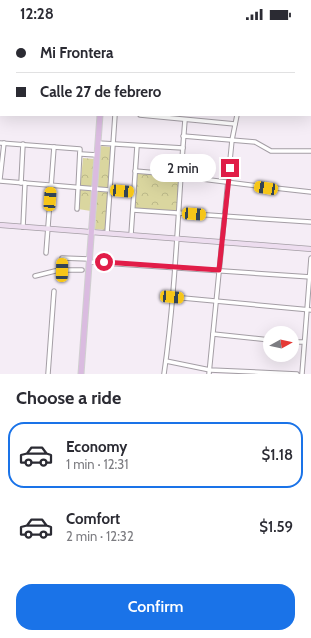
<!DOCTYPE html>
<meta charset="utf-8">
<style>
:root{--surface:#fff;--page:#f2f2f3;--text:#2b2b33;--muted:#7c7c81;--line:#e1e1e2;--accent:#1a73e8}
body{margin:0;font-family:Cabin,sans-serif;background:var(--page);color:var(--text);height:100vh;display:flex;flex-direction:column;font-size:15px;white-space:nowrap}
*{box-sizing:border-box;margin:0}
p{font-size:13px;color:var(--muted)}
.icon{flex:none;width:22px;height:22px;fill:none;stroke:currentColor;stroke-width:2;stroke-linecap:round;stroke-linejoin:round}
.map{position:relative;height:346px;overflow:hidden}
.side{display:flex;flex-direction:column;background:var(--surface);flex:1}
.side>*{flex:none}
.top-card{position:absolute;left:0px;top:0px;width:311px;height:88px;box-shadow:0 4px 16px #0002;display:grid;align-content:center;height:88px;padding:0 16px;background:var(--surface)}
.needle{width:26px;rotate:82deg}
.tools{position:absolute;left:263px;top:298px;display:grid;gap:8px}
.tools a{display:grid;place-items:center;width:36px;height:36px;border-radius:50%;background:var(--surface);box-shadow:0 4px 16px #0002;font-size:20px}
.end{position:absolute;width:18px;height:18px;margin:-9px;border:5px solid #e11d48;background:#fff;box-shadow:0 0 0 2px #fff}
.from{border-radius:50%}
.bubble{position:absolute;height:28px;border-radius:14px;background:var(--surface);box-shadow:0 4px 16px #0002;font-size:13px;font-weight:600;line-height:28px;text-align:center}
.car{position:absolute;width:12px;height:24px;margin:-12px -6px;border-radius:5px;box-shadow:0 0 3px 1px #0007;background:linear-gradient(#f5c518 24%,#345 0 40%,#f5c518 0 76%,#345 0 86%,#f5c518 0)}
.top-card b{display:flex;align-items:center;gap:14px;height:38px;font-size:15px}
.top-card b+b{border-top:1px solid var(--line)}
.top-card i{width:10px;height:10px;background:var(--text)}
ul{padding:0;list-style:none}
li{display:flex;align-items:center;gap:12px;height:66px;margin:0 8px 6px;padding:0 8px;border:2px solid transparent;border-radius:16px}
li div{flex:1}
li b{display:block;font-size:15px}
li em{font-style:normal;font-weight:600}
li.current{border-color:var(--accent)}
li>.icon{width:36px;height:36px;stroke-width:1.5}
h2{padding:0 16px;font-size:18px;line-height:48px}
.action{display:flex;gap:8px;margin-top:auto;padding:8px 16px}
.action a{flex:1;height:46px;border-radius:16px;background:var(--accent);color:#fff;font-size:16px;font-weight:600;line-height:46px;text-align:center}
.status{display:flex;justify-content:space-between;align-items:center;height:28px;padding:0 20px;background:var(--surface);direction:ltr}
.status svg{height:11px;fill:currentColor}
.map>svg:first-child{display:block}
.park{fill:url(#park-crowns)}
.lines{fill:none;stroke-linecap:round;stroke-linejoin:round}
.street-casing{stroke:#a49ea5;stroke-width:5.5}
.secondary-casing{stroke:#a49ea5;stroke-width:6}
.primary-casing{stroke:#d0cfd0;stroke-width:7}
.street{stroke:#fff;stroke-width:3.5}
.secondary{stroke:#edddef;stroke-width:4.5}
.primary{stroke:#dabbe0;stroke-width:5}
.route{stroke:#e11d48;stroke-width:5}
</style>
<div class="status"><b>12:28</b><svg viewBox="0 0 49 12"><path d="M0 12V9h3v3zM5 12V6h3v6zM10 12V3h3v9zM15 12V0h3v12zM26 1h20v11H26zM47 4h2v5h-2z"/></svg></div>
<div class="map">
<svg width="311" height="346" viewBox="0 0 311 346">
<defs>
<pattern id="park-crowns" width="20" height="18" patternUnits="userSpaceOnUse"><rect width="20" height="18" fill="#dad69f"/><path d="M2 6a3 3 0 1 1 6 0M12 15a3 3 0 1 1 6 0" fill="none" stroke="#bbb889"/></pattern>
</defs>
<rect width="100%" height="100%" fill="#f5edf6"/>
<!-- park -->
<g class="park">
<polygon points="100,118 112,119 106,202 95,201"/>
<polygon points="83,130 95,131 91,183 78,181"/>
<polygon points="135,143 181,149 178,185 133,180"/>
</g>
<g class="lines">
<defs>
<g id="street">
<polyline points="136,0 137,1"/>
<polyline points="43,1 43,0"/>
<polyline points="76,1 76,0"/>
<polyline points="226,1 226,0"/>
<polyline points="310,5 311,5"/>
<polyline points="0,8 1,8"/>
<polyline points="310,82 311,82"/>
<polyline points="140,87 235,96"/>
<polyline points="183,108 255,114 271,123 311,123"/>
<polyline points="0,115 80,121 77,181"/>
<polyline points="98,115 183,120"/>
<polyline points="81,126 97,127"/>
<polyline points="135,143 181,147 186,149 266,159 311,164"/>
<polyline points="0,151 4,115"/>
<polyline points="0,153 134,164"/>
<polyline points="21,155 23,116"/>
<polyline points="133,182 311,194"/>
<polyline points="23,199 25,155"/>
<polyline points="107,205 115,87"/>
<polyline points="131,207 137,118"/>
<polyline points="46,225 54,119"/>
<polyline points="89,234 311,249"/>
<polyline points="82,242 62,242 62,230 89,231"/>
<polyline points="35,248 55,243 62,242"/>
<polyline points="172,269 311,282"/>
<polyline points="213,306 270,312"/>
<polyline points="292,314 304,314"/>
<polyline points="166,333 210,342 297,346"/>
<polyline points="48,346 54,263"/>
<path d="M164 346C176 262 178 176 185 92"/>
<polyline points="209,346 232,112 237,87"/>
<polyline points="302,346 311,230"/>
</g>
<g id="secondary">
<polyline points="253,1 253,0"/>
<polyline points="0,197 311,221"/>
</g>
<g id="primary">
<polyline points="106,1 106,0"/>
<polyline points="81,346 100,87"/>
</g>
</defs>
<!-- street casing -->
<use href="#street" class="street-casing"/>
<!-- secondary casing -->
<use href="#secondary" class="secondary-casing"/>
<!-- primary casing -->
<use href="#primary" class="primary-casing"/>
<!-- street -->
<use href="#street" class="street"/>
<!-- secondary -->
<use href="#secondary" class="secondary"/>
<!-- primary -->
<use href="#primary" class="primary"/>
</g>
<g class="lines">
<!-- route -->
<polyline class="route" points="104,234 219,242 230,140"/>
</g>
</svg>
<div class="tools">
<a><svg class="needle" viewBox="-14 -14 28 28"><path d="M0-13l5 13h-10z" fill="#e53935"/><path d="M0 13l5-13h-10z" fill="#7c7c81"/></svg></a>
</div>
<i class="end from" style="left:104px;top:234px"></i>
<i class="end" style="left:230px;top:140px"></i>
<div class="bubble" style="left:150px;top:126px;width:66px">2 min</div>
<i class="car" style="left:266px;top:160px;rotate:279deg"></i>
<i class="car" style="left:122px;top:163px;rotate:95deg"></i>
<i class="car" style="left:50px;top:171px;rotate:4deg"></i>
<i class="car" style="left:194px;top:186px;rotate:94deg"></i>
<i class="car" style="left:62px;top:242px;rotate:1deg"></i>
<i class="car" style="left:172px;top:269px;rotate:95deg"></i>
<div class="top-card">
<b><i class="from"></i>Mi Frontera</b>
<b><i></i>Calle 27 de febrero</b>
</div>
</div>
<section class="side">
<h2>Choose a ride</h2>
<ul>
<li class="current"><svg class="icon" aria-label="car" viewBox="0 0 24 24"><path d="M5 17H2v-5l4-1 3-4h7l3 4 3 1v5h-3M9 17h6M6 11h13"/><circle cx="7" cy="17" r="2"/><circle cx="17" cy="17" r="2"/></svg><div><b>Economy</b><p>1 min · 12:31</p></div><em>$1.18</em></li>
<li><svg class="icon" aria-label="car" viewBox="0 0 24 24"><path d="M5 17H2v-5l4-1 3-4h7l3 4 3 1v5h-3M9 17h6M6 11h13"/><circle cx="7" cy="17" r="2"/><circle cx="17" cy="17" r="2"/></svg><div><b>Comfort</b><p>2 min · 12:32</p></div><em>$1.59</em></li>
</ul>
<div class="action"><a>Confirm</a></div>
</section>
